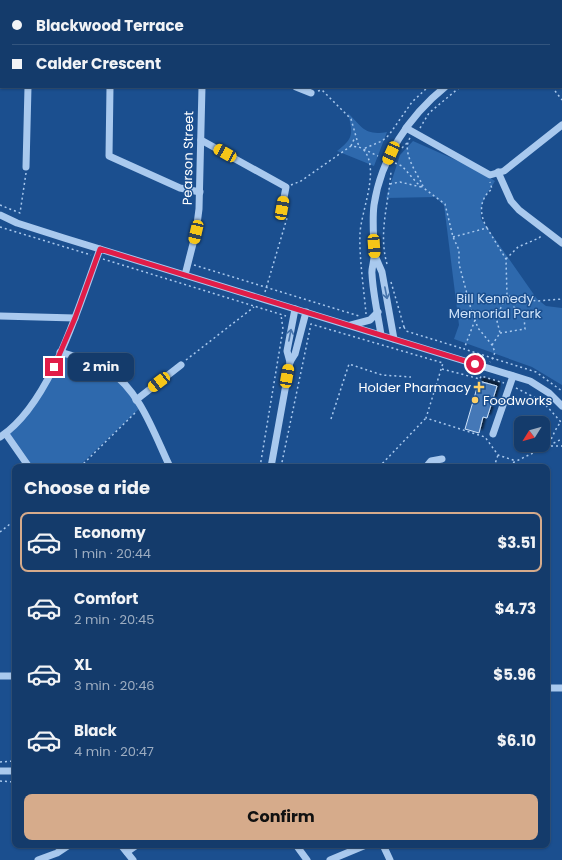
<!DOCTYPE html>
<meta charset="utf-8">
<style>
:root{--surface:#143b6b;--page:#214673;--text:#f1f3f6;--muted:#9dadc1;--line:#33557e;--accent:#d6ab8b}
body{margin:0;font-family:Poppins,sans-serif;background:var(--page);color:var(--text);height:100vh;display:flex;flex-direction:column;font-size:15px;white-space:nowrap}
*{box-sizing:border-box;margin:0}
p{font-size:13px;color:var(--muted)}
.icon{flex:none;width:22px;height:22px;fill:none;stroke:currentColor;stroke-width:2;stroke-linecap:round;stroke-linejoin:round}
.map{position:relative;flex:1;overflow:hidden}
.sheet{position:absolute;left:12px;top:464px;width:538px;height:384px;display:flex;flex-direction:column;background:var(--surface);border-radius:8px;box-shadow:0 1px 3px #0004,0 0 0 1px var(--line)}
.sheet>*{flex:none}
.hud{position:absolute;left:0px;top:0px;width:562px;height:88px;box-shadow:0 1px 3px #0004,0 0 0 1px var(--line);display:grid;align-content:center;height:88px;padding:0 12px;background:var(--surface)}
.needle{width:26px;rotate:233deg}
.tools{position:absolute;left:514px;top:416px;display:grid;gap:8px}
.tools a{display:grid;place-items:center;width:36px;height:36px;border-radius:8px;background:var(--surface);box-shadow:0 1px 3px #0004,0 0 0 1px var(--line);font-size:20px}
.end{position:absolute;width:18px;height:18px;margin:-9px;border:5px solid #e11d48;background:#fff;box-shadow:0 0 0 2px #fff}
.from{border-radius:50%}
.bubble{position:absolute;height:28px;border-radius:8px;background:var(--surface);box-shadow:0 1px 3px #0004,0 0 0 1px var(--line);font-size:13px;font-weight:700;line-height:28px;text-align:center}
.car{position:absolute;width:12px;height:24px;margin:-12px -6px;border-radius:5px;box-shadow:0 0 3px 1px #0007;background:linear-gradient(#f5c518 24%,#345 0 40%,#f5c518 0 76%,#345 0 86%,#f5c518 0)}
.hud b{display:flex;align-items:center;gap:14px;height:38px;font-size:15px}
.hud b+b{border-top:1px solid var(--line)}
.hud i{width:10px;height:10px;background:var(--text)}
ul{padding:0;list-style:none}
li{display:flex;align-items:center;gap:12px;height:60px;margin:0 8px 6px;padding:0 4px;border:2px solid transparent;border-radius:8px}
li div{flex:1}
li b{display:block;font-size:15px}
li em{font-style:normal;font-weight:700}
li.on{border-color:var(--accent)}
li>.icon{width:36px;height:36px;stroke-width:1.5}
h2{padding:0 12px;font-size:18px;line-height:48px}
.button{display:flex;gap:8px;margin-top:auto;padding:8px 12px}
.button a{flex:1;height:46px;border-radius:8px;background:var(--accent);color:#111;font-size:16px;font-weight:700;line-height:46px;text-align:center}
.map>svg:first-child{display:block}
.green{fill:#2e69ad}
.building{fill:#4478b7;stroke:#cfe3fa;filter:url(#shadow)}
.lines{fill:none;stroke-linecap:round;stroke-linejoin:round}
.path{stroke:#a9c9ee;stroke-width:1.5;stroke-dasharray:2 3;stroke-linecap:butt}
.minor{stroke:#a9c9ee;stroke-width:7}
.oneway{stroke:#4674ac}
.route{stroke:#e11d48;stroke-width:5}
.poi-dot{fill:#ffd166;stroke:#1b4f8f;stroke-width:1.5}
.labels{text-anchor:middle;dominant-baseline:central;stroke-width:3;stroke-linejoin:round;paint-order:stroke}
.street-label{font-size:13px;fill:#fff;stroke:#1b4f8f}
.park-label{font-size:13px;fill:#cfe3fa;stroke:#1b4f8f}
.poi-label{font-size:13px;fill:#fff;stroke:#1b4f8f;text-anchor:end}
</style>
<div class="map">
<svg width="562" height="860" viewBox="0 0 562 860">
<defs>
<filter id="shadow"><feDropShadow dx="3.5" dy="-3.5" stdDeviation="1" flood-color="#0009"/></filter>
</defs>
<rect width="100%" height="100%" fill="#1b4f8f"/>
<!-- green -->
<g class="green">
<path d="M348 113C362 127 365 136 387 132L374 166 337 151C354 138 353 134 348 113Z"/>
<path d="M413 141 474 168 495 181C487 195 479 202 481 219L537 299 546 306 562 308V385L532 367 454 339 459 325 444 205 435 197 386 198 400 155Z"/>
<polygon points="62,353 116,373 141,407 78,467 31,467 8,434 38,399"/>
</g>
<!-- building -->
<polygon class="building" points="479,381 497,386 487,418 483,417 479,433 465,429"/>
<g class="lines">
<!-- path -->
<g class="path">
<polyline points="332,1 332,0"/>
<polyline points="533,1 535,0"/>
<polyline points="561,7 562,6"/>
<polyline points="552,87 562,100"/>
<polyline points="318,91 322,90 351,119 359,147"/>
<polyline points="420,128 429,113 460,87"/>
<path d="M410 138C401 152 417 173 423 186"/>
<polyline points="351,146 355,137"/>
<polyline points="402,148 408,142"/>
<polyline points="395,163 402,166 417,183 445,204 453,237 459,250 459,264 471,309 478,328 492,345 495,352 493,358 490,362"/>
<polyline points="390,184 400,182 421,187"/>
<polyline points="291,185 301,181 351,146 359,147 378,156"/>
<polyline points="0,205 20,213 26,173"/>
<polyline points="0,227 91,255"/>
<polyline points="487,228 506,259 507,296 537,301 562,299"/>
<path d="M453 237 487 228C479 214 479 199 492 189L490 182"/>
<polyline points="103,259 286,316"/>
<polyline points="506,259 518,247 539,238 542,235"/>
<path d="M387 264C378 232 389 203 391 171"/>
<polyline points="194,265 359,316"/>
<polyline points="391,282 404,327 399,328"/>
<polyline points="265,292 287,218 285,213"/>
<path d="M366 314C364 290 359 257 360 234 361 210 381 169 363 149L382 141 389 135 412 102 428 87"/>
<polyline points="475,320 464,349 536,372 562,391"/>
<polyline points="404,327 406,331 464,349"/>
<polyline points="500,333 525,329 524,317 514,307 519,298"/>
<polyline points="492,345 500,333 496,317 507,296"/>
<polyline points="186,360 254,307"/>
<polyline points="442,369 480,379 481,376 504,383"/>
<path d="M516 388 542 401 561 422C554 430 552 440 546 448"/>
<polyline points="331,419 349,364 382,375 411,377"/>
<polyline points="536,445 539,451"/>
<polyline points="551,446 562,446"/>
<polyline points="80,467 136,412"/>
<polyline points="260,467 283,329 281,315"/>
<polyline points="281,467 311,324 443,363 426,418 485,437 498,455 516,461"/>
<polyline points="379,467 426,418"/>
<polyline points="494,467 498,455"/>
<polyline points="504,467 562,439"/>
<polyline points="0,532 15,520"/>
<polyline points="0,762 15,761"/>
<polyline points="0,781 15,782"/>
</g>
<!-- minor -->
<g class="minor">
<polyline points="395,0 395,1"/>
<polyline points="30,1 30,0"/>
<polyline points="111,1 111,0"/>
<polyline points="203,1 203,0"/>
<polyline points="553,1 554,0"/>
<polyline points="0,70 1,70"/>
<polyline points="110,87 109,156 180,188 200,192"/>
<polyline points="296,87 311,93"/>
<polyline points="406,128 490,175 504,171 562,125"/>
<polyline points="201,140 286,187 282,208"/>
<polyline points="26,167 28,87"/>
<polyline points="498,172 511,201 519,210 562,243"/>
<polyline points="0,215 17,223 64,238 530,381 549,393 562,406"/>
<polyline points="375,256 382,272 394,339"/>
<polyline points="185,275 196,232 199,209 202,87"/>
<polyline points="0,316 75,318"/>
<polyline points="351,325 370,320 378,312"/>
<path d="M381 335C378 315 373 294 372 274 371 268 375 261 374 253 374 237 372 221 374 205 381 158 409 116 445 87"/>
<path d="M60 352C77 357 95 362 109 371 140 390 155 436 170 467"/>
<polyline points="290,362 287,351 295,309"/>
<polyline points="136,400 181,365"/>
<polyline points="6,434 29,467"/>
<polyline points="493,434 513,376"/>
<path d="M0 437C51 404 79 305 100 249"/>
<polyline points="271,467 290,362 295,354 306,312"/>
<polyline points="426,467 431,461 442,459"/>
<polyline points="0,676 15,676"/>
<polyline points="547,688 562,688"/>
<polyline points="0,771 15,771"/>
<polyline points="121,845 133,860"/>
<polyline points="296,845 307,860"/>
<polyline points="383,845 390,860"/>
<polyline points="127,852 137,845"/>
<polyline points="38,860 57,853 69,845"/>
<polyline points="330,860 366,845"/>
</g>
</g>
<!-- one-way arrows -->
<defs><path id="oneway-shaft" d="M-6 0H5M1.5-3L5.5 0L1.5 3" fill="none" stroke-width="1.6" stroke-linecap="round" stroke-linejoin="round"/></defs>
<g class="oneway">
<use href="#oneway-shaft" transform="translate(386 293) rotate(79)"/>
<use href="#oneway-shaft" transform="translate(290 335) rotate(-79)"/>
</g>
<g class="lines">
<!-- route -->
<polyline class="route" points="54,367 75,318 100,249 475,364"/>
</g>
<!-- markers -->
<g class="poi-dot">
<path d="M477 381h4v4h4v4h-4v4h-4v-4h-4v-4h4z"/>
<circle cx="475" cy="400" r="4"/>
</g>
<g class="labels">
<!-- street labels -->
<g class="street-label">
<text transform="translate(188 158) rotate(-89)">Pearson Street</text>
</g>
<!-- park labels -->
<g class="park-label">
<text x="495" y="298">Bill Kennedy<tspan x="495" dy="15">Memorial Park</tspan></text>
</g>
<!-- poi labels -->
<g class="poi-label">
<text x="471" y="387">Holder Pharmacy</text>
<text x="483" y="400" text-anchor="start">Foodworks</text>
</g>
</g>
</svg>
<div class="tools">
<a><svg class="needle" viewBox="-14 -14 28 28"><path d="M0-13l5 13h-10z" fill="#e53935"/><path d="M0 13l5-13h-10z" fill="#9dadc1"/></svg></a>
</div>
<i class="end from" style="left:475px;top:364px"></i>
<i class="end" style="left:54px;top:367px"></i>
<div class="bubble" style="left:68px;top:353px;width:66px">2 min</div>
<i class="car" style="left:225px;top:153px;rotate:299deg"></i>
<i class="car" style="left:391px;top:153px;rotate:204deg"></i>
<i class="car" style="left:282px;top:208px;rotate:10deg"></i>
<i class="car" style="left:196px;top:232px;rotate:193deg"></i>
<i class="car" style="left:374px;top:246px;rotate:176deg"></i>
<i class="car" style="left:287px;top:376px;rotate:10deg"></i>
<i class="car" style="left:159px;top:382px;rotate:232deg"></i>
<div class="hud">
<b><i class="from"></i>Blackwood Terrace</b>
<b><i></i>Calder Crescent</b>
</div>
<section class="sheet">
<h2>Choose a ride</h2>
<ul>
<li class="on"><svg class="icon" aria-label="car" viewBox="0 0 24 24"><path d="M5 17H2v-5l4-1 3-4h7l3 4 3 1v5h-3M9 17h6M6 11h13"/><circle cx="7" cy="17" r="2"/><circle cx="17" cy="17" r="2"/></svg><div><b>Economy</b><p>1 min · 20:44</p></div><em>$3.51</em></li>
<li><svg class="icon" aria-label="car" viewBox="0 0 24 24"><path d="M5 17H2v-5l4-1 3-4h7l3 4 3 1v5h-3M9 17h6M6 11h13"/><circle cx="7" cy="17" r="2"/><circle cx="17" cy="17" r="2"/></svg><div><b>Comfort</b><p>2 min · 20:45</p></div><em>$4.73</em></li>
<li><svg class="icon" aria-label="car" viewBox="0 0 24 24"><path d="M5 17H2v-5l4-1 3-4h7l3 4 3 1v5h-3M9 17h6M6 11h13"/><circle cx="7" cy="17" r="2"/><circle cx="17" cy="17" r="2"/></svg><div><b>XL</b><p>3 min · 20:46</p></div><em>$5.96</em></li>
<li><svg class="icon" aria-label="car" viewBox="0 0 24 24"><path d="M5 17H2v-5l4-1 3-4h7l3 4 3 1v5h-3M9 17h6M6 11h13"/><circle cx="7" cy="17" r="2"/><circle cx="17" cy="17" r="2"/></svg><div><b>Black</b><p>4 min · 20:47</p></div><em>$6.10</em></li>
</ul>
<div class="button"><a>Confirm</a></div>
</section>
</div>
